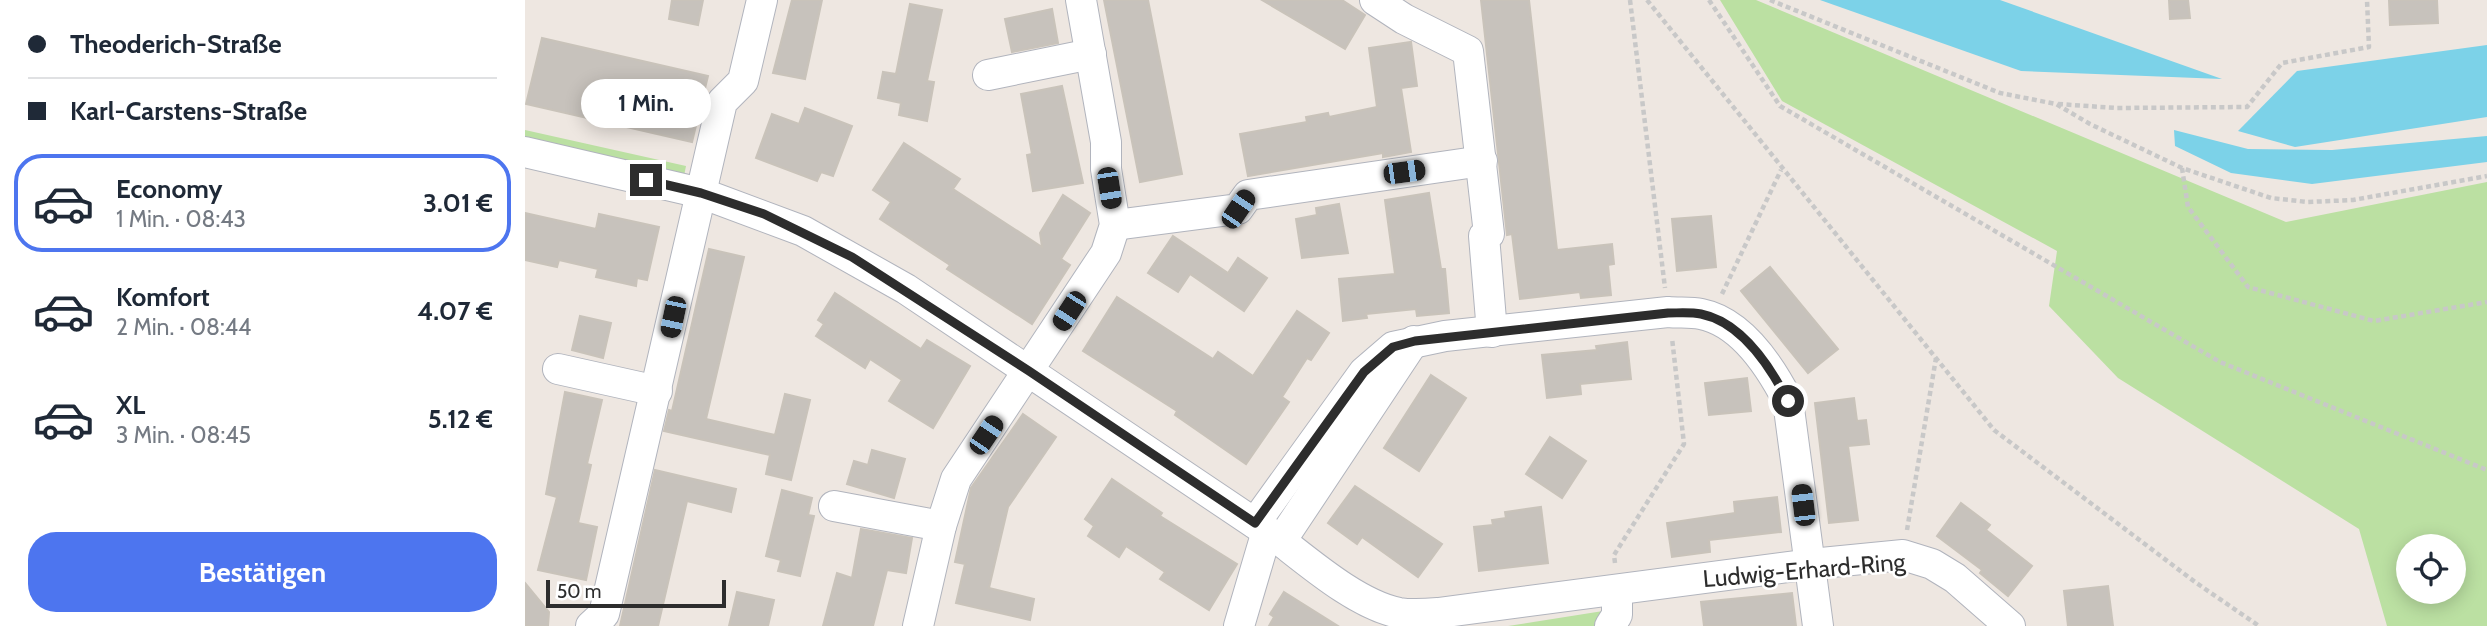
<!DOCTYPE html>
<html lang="de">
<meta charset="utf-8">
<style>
:root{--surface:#fff;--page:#f6f6f7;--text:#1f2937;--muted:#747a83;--line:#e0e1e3;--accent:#4d75ef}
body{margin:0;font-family:Cabin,sans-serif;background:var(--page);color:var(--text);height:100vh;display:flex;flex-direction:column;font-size:26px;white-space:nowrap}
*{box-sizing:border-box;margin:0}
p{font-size:23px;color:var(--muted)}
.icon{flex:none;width:38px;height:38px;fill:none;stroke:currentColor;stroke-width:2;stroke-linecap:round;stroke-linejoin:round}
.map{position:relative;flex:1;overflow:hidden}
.sheet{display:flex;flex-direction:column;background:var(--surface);width:525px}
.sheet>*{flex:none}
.top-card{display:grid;align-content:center;height:154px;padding:0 28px;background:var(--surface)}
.controls{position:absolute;left:1871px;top:534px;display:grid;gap:14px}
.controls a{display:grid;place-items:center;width:70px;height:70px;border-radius:50%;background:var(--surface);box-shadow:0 4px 18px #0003;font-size:35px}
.scale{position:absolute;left:21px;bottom:18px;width:180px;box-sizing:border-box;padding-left:7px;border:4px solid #2d2d2d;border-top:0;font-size:19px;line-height:24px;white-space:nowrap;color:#2d2d2d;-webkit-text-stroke:5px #fff;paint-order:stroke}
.end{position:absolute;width:32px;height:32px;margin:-16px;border:9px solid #2d2d2d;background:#fff;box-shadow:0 0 0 4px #fff}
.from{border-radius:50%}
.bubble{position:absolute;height:49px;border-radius:24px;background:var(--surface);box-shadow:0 4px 18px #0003;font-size:23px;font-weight:700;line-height:49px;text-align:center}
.car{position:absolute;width:21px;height:42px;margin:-21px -10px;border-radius:9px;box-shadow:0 0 5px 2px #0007;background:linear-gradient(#222 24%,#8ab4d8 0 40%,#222 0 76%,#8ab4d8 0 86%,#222 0)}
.top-card b{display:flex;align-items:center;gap:24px;height:66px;font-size:26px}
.top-card b+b{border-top:2px solid var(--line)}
.top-card i{width:18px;height:18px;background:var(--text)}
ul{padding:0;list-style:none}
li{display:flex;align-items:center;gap:21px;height:98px;margin:0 14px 10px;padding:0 14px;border:4px solid transparent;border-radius:28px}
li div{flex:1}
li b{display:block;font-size:26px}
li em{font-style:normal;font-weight:700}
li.active{border-color:var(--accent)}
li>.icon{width:63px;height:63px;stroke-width:1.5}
.cta{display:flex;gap:14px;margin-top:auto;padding:14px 28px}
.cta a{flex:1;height:80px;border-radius:28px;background:var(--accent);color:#fff;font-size:28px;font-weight:700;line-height:80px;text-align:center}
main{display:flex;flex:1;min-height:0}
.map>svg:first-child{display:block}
.green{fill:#bbe0a2;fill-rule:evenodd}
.water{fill:#7cd2e8}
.building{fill:#c7c2bc;stroke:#c9c3ba;stroke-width:2}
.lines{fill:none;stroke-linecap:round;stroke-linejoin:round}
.minor-casing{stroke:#b1b4bd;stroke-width:32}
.path{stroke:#c8c8c8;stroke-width:4.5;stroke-dasharray:5 3.5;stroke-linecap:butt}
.minor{stroke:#fff;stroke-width:30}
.route{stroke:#2d2d2d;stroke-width:9}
.labels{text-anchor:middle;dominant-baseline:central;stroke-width:5;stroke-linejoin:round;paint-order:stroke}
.street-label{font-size:24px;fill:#2d2d2d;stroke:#fff}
</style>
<main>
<section class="sheet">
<div class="top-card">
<b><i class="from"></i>Theoderich-Straße</b>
<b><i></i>Karl-Carstens-Straße</b>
</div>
<ul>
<li class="active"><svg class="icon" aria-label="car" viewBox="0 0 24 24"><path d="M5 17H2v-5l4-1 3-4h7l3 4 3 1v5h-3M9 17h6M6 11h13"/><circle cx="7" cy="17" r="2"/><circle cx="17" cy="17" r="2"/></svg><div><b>Economy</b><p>1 Min. · 08:43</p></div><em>3.01 €</em></li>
<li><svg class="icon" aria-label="car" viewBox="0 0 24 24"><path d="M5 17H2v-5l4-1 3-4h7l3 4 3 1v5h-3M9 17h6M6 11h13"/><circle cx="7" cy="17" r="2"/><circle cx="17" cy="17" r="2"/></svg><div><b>Komfort</b><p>2 Min. · 08:44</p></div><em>4.07 €</em></li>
<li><svg class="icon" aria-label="car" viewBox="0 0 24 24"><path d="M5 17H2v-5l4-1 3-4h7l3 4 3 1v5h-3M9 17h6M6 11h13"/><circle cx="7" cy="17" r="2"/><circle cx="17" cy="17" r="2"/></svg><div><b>XL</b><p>3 Min. · 08:45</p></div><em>5.12 €</em></li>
</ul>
<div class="cta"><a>Bestätigen</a></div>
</section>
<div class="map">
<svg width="1962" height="626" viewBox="0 0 1962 626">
<rect width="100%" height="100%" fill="#eee7e1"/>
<!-- green -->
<g class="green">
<path d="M1195 0H1231L1761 222 1962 182V626H1862L1834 529 1593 378 1524 306 1532 251 1257 101ZM1883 546H1928V592H1883Z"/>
<polygon points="0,130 161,166 159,176 0,139"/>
<polygon points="1078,611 1077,626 983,626"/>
</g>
<!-- water -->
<g class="water">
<polygon points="1295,0 1475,0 1697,79 1496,71"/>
<polygon points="1962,45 1962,117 1770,147 1713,131 1772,71"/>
<polygon points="1649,130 1723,149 1807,150 1962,136 1962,162 1787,184 1706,173 1650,146"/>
</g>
<!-- building -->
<g class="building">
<polygon points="147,0 178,0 173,25 144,19"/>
<polygon points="267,0 297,0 280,79 248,73"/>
<polygon points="579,0 623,0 657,174 615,182"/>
<polygon points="737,0 817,0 840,15 820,49"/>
<polygon points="956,0 1004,0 1032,250 1087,244 1089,264 1083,265 1086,295 1056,298 1055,292 995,299 987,234 982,235"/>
<polygon points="1644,0 1663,0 1665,18 1645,19"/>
<polygon points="1864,0 1912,0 1913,23 1865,25"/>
<polygon points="385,4 417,10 402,81 409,82 402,121 374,115 376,103 353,98 358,72 371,74"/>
<polygon points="527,9 533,43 487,52 480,19"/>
<polygon points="17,38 183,76 167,142 1,104"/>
<polygon points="886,42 892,86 876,88 886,152 858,157 858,153 723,176 715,134 782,122 781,117 803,113 804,117 852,107 844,48"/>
<polygon points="537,86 558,183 508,191 502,155 507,154 496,94"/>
<polygon points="280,108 327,126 308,176 296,172 292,181 231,158 247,114 274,124"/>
<polygon points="379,143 435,179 428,189 517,247 515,233 538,195 565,213 536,259 545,265 507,324 422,269 425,265 355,219 366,202 348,190"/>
<polygon points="904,193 916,269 920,269 924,313 892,316 891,309 841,314 842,318 818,321 814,279 870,274 860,200"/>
<polygon points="814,204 823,253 777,258 771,219 792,215 791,208"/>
<polygon points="0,213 71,229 74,214 134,227 122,280 112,278 111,286 71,277 73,269 34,260 32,267 0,260"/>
<polygon points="1186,216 1191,267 1152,271 1147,219"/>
<polygon points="648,236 703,273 713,258 742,278 719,311 665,274 653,292 623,273"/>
<polygon points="184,249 219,257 181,419 250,435 260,394 285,400 266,480 241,474 245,455 139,431 144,410 147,411"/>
<polygon points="1245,267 1313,349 1283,373 1216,291"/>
<polygon points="310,293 396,349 402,340 445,366 408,428 364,401 377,380 345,359 340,368 291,336 299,324 293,320"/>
<polygon points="592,297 688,359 693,352 728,376 772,311 804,333 786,360 782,358 757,397 764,402 721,464 650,415 652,411 558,351"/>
<polygon points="55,316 86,323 78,358 47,350"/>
<polygon points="1102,342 1106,379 1055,384 1056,394 1022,398 1017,355 1072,350 1071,346"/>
<polygon points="906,375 941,398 894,471 859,448"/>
<polygon points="1222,378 1226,411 1184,415 1180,383"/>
<polygon points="40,392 77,400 62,464 66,465 53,523 72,527 61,580 13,570 32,497 21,494"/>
<polygon points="1329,398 1332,421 1341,420 1344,444 1323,446 1333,520 1304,523 1290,403"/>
<polygon points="498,414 531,437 483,507 464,588 509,599 505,620 431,603 440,564 430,562 446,488"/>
<polygon points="1025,437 1061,461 1037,498 1001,474"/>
<polygon points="347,450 380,459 369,498 322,484 329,461 343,465"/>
<polygon points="130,470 211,489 206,512 162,501 133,626 95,626"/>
<polygon points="587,479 637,513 635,516 712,564 684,610 635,579 640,572 601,546 594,557 563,536 569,526 560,519"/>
<polygon points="830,486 917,544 893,577 837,537 832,544 803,523"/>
<polygon points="257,490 287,498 283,515 289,516 275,576 253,571 256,560 241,556"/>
<polygon points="1252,497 1256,532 1184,540 1185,552 1147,557 1142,523 1210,513 1209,502"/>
<polygon points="1436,503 1465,525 1461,530 1507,566 1483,596 1455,573 1457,570 1412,536"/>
<polygon points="1016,507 1023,563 954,571 949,527 968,525 967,520 981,518 980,512"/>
<polygon points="336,529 387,538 381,573 362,570 348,626 298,626 312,573 327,578"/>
<polygon points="0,583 24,612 23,626 0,626"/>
<polygon points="1583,586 1588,626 1543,626 1539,591"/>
<polygon points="212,592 249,600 243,626 204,626"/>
<polygon points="759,592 813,626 744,626 749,617 745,614"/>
<polygon points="1267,593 1271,626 1179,626 1176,602"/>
</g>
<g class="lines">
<defs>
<g id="minor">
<polyline points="850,0 879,19 943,51 964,234 959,236 967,332"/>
<polyline points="463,75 566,54"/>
<path d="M0 152 176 193 278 231 381 289 756 541C788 566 834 605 874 613 887 615 901 614 913 613L1286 564 1378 555 1407 564 1430 578 1485 626"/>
<polyline points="590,225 713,209 723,195 957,161"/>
<polyline points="33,369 132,391"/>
<polyline points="309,506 416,526"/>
<path d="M730 523 839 372 868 347 920 336 1143 312C1154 313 1166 312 1176 314 1216 322 1245 366 1263 401L1293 626"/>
<polyline points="756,541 889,341"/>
<polyline points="66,626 79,614 197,102 218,81 237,0"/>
<polyline points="393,626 416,526 431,479 581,253 590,225 581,169 581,142 556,0"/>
<polyline points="714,626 742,531"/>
<polyline points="1085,626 1092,615 1092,590"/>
</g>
</defs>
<!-- minor casing -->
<use href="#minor" class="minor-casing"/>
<!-- path -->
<g class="path">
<polyline points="1105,0 1140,288"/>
<polyline points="1122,0 1469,430 1670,582 1734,626"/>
<polyline points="1184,0 1255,106 1695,362 1962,470"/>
<polyline points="1245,0 1475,93 1531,104 1565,124 1657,168 1746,198 1783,202 1828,200 1962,176"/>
<polyline points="1533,104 1591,108 1722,107 1757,63 1844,47 1842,0"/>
<polyline points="1657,168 1663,207 1723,287 1849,321 1962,302"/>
<polyline points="1197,294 1256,170"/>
<polyline points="1382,530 1411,358"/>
<polyline points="1090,563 1089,555 1159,444 1147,338"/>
</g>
<!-- minor -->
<use href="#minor" class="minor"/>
</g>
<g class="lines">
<!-- route -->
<path class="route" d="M121 180 176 193 239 214 327 257 504 371 730 523 839 372 868 347 890 341 1143 313C1154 313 1166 312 1176 314 1216 322 1245 366 1263 401"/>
</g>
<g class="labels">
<!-- street labels -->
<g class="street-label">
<text transform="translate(1279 570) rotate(-5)">Ludwig-Erhard-Ring</text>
</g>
</g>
</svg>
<div class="controls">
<a><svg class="icon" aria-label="locate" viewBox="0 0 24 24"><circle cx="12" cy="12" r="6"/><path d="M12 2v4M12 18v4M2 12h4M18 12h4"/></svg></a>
</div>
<div class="scale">50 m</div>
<i class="end from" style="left:1263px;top:401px"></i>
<i class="end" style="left:121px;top:180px"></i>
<div class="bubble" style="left:56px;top:79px;width:130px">1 Min.</div>
<i class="car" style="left:879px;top:172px;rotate:82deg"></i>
<i class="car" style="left:584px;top:188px;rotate:171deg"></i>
<i class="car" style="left:713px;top:209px;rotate:34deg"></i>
<i class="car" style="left:544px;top:311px;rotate:213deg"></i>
<i class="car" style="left:148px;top:317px;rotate:192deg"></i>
<i class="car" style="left:461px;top:435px;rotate:34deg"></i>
<i class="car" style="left:1278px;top:505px;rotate:353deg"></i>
</div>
</main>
